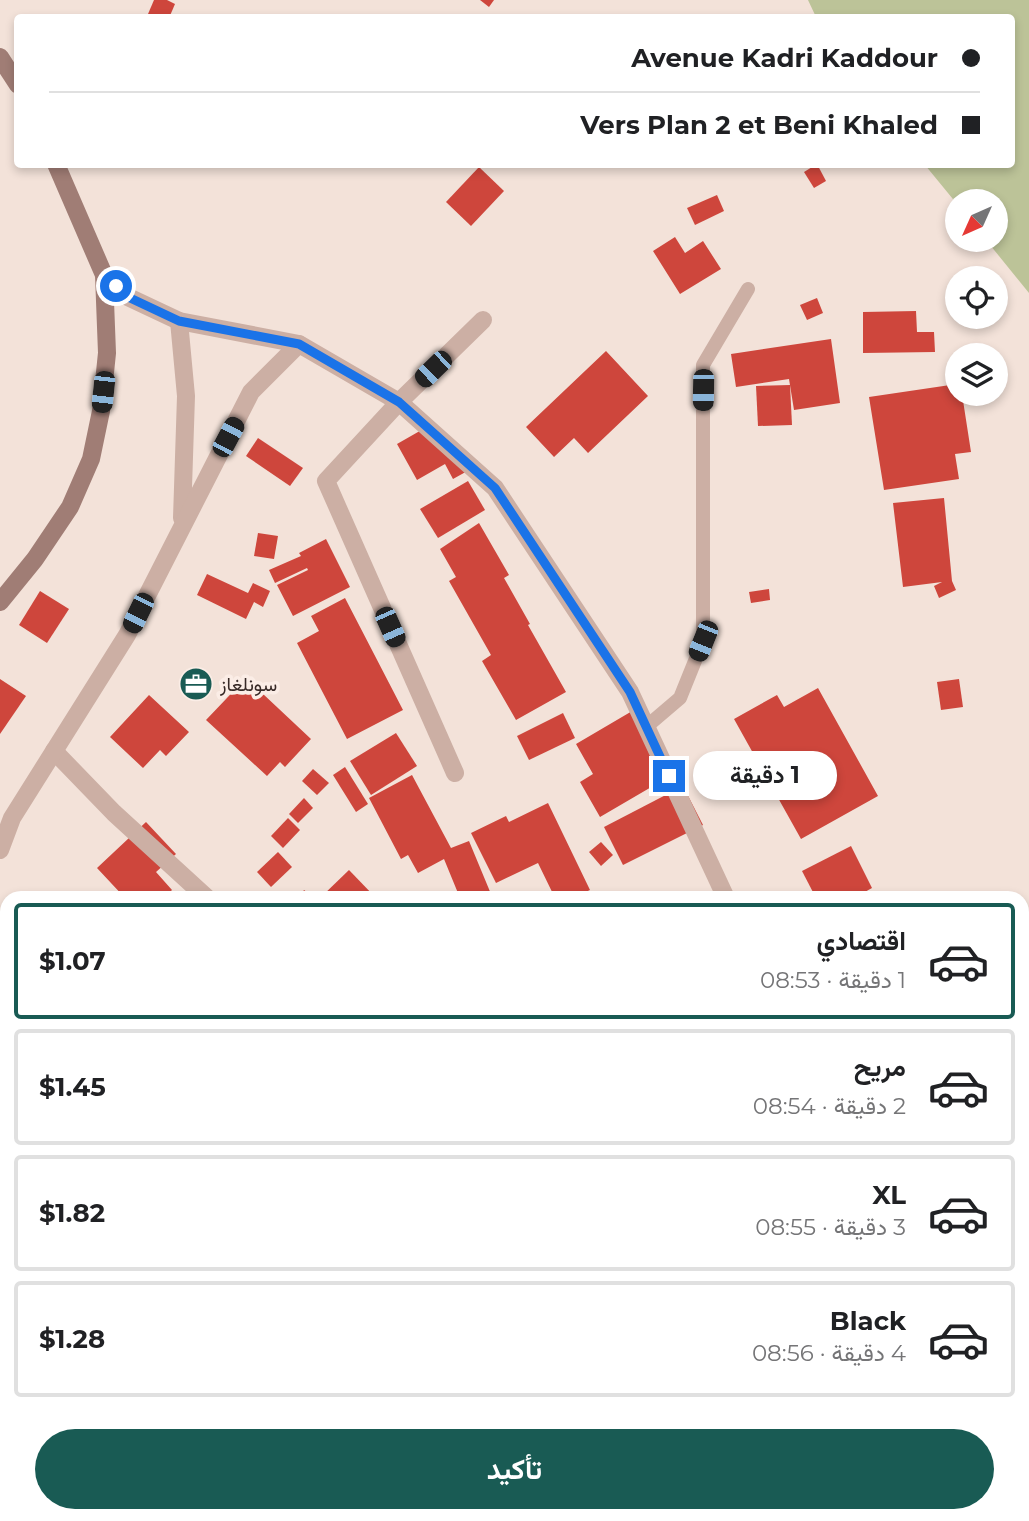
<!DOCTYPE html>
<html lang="ar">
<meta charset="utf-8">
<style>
:root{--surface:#fff;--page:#f6f6f6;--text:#202124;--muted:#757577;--line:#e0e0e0;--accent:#195b54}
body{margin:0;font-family:Montserrat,Vazirmatn,sans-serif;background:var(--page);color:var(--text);direction:rtl;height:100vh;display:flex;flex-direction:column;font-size:26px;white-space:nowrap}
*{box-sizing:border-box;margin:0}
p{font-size:23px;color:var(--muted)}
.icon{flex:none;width:38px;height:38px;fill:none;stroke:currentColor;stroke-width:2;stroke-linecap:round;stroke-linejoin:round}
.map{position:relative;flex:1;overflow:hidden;direction:ltr}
.panel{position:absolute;left:0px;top:891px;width:1029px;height:632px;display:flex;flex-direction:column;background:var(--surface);border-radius:21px 21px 0 0;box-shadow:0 4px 10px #0003;direction:rtl}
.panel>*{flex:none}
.banner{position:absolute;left:14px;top:14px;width:1001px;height:154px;border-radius:7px;box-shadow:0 4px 10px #0003;direction:rtl;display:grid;align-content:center;height:154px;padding:0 35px;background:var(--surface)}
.needle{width:46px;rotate:225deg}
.controls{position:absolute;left:945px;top:189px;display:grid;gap:14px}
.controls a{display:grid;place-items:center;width:63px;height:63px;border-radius:50%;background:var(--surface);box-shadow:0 4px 10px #0003;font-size:35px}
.end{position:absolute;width:32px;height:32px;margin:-16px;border:9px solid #1a73e8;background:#fff;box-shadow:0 0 0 4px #fff}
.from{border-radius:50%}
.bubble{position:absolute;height:49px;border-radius:24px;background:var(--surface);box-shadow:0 4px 10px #0003;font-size:23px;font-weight:700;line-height:49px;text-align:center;direction:rtl}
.car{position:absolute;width:21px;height:42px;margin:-21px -10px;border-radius:9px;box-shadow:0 0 5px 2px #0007;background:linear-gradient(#222 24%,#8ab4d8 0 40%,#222 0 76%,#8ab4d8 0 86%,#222 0)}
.banner b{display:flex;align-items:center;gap:24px;height:66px;font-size:26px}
.banner b+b{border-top:2px solid var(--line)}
.banner i{width:18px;height:18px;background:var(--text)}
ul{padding:12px 0 0;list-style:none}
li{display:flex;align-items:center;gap:21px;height:116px;margin:0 14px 10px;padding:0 21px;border:4px solid var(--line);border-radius:7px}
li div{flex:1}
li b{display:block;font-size:26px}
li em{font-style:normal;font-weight:700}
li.current{border-color:var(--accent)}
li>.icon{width:63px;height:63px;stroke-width:1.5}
.action{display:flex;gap:14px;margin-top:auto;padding:14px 35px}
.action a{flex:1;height:80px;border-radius:42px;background:var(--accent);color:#fff;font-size:28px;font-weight:700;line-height:80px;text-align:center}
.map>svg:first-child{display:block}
.green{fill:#bcc398}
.building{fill:#ce463c}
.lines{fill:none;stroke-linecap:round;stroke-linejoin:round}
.lane{stroke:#ccafa4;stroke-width:14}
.street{stroke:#ccafa4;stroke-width:18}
.secondary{stroke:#a07d75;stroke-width:18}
.route{stroke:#1a73e8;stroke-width:9}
.labels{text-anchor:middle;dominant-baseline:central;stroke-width:7;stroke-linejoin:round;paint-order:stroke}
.poi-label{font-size:19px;fill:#372926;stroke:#fbede6;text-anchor:start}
</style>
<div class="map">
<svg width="1029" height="1521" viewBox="0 0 1029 1521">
<rect width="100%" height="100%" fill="#f3e2d9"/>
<!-- green -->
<polygon class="green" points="808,0 1029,0 1029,293 986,240 996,240 996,201 957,201 957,204 925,165 1012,164 1012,18 816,17"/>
<!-- building -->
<g class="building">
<polygon points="154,0 167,0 175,4 169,18 155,18 148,14"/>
<polygon points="480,0 494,0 489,7"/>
<polygon points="817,164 826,181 814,188 804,172"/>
<polygon points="479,167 504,191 471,226 446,202"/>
<polygon points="717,195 724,211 695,225 687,208"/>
<polygon points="675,237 685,253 703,241 721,269 680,294 653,251"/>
<polygon points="817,298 823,313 807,320 800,305"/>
<polygon points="916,311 917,332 934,332 935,352 863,353 863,312"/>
<polygon points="831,339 840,403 794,410 789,379 736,387 731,354"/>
<polygon points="606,351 648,396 588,453 574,438 554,457 526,427"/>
<polygon points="957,384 957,394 962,394 971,452 955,454 959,479 884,490 869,397"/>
<polygon points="790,385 792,425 758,426 756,386"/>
<polygon points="432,424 471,469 453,479 445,464 417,480 397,444"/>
<polygon points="258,438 303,468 290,486 246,456"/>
<polygon points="468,481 485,510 438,538 420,509"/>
<polygon points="944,498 952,581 956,590 939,598 934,586 942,582 903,587 893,503"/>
<polygon points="479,523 509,575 504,578 530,624 528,625 566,692 516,720 482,661 491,655 449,581 456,577 440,549"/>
<polygon points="258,533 278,536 274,559 254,556"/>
<polygon points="326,539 350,587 293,616 277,585 308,570 307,568 275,583 269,570 301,556 299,553"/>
<polygon points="207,574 248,593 253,583 270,591 263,607 254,602 246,619 197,595"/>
<polygon points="769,589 770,600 751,603 749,592"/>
<polygon points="40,591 69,609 47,643 19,625"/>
<polygon points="345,598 403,710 347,739 297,643 319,631 311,616"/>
<polygon points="246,678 311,739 285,767 280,762 267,776 206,720"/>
<polygon points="0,679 26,696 0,734"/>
<polygon points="959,679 963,707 941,710 937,682"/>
<polygon points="818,688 878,796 801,839 734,719 777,695 784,707"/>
<polygon points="149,695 189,732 166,756 160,750 143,768 110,737"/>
<polygon points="639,707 677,772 600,817 580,782 593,774 576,744"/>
<polygon points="563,713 575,738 529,760 517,736"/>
<polygon points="396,733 417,766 371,795 350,761"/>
<polygon points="345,767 368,804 356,812 333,775"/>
<polygon points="313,769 329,783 317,795 302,781"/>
<polygon points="412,775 451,848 469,841 491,894 481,898 460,898 444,859 418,873 408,855 401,859 369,798"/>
<polygon points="683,786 703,825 623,865 604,827"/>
<polygon points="304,798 313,808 298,823 289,814"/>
<polygon points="548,803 590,890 573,898 555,898 538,863 496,883 471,833 506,816 509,822"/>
<polygon points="288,818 300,830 283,848 271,836"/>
<polygon points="146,822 176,854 156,872 172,890 164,898 125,898 97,868"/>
<polygon points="601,842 613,855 601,866 589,852"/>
<polygon points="851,846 872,888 854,898 816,898 802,871"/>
<polygon points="278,852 292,867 271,887 257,872"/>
<polygon points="349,870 376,898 320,898"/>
<polygon points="304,890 315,898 299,898"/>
<rect x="506" y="1516" width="50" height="5"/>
<polygon points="668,1516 684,1516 683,1520 667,1518"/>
<polygon points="827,1516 854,1516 857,1521 830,1521"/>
</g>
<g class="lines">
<!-- lane -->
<polyline class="lane" points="646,727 680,698 703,641 703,365 748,289"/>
<!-- street -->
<g class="street">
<polyline points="104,275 128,297 179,321 299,344 399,402 495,488 630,692 726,898"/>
<polyline points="179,321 186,396 182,518"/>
<polyline points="54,751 114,813 207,898"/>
<polyline points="455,773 326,481 399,402 483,320"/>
<polyline points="0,850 12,818 127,635 251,392 299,344"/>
<polyline points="0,1457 7,1478"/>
<polyline points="20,1516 22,1521"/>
<polyline points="795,1516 798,1521"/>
<polyline points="1017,1516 1018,1521"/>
<polyline points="202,1521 210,1516"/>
</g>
<!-- secondary -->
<g class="secondary">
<polyline points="0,57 18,85"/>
<polyline points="0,602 35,559 70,507 91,459 101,411 107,353 104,275 56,164"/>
</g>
</g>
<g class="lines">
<!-- route -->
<polyline class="route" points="116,286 128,297 179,321 299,344 399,402 495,488 630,692 669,776"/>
</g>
<!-- icons -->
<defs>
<symbol id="office-disc" viewBox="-11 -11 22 22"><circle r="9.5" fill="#195b54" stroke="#fbede6"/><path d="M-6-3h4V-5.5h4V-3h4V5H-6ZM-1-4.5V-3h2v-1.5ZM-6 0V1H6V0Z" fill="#fff"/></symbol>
</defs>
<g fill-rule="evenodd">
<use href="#office-disc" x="177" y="665" width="38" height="38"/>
</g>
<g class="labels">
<!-- poi labels -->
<g class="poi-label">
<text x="220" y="684">سونلغاز</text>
</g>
</g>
</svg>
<div class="controls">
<a><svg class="needle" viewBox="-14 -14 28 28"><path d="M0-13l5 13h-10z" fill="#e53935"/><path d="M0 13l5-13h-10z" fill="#757577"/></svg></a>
<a><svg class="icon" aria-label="locate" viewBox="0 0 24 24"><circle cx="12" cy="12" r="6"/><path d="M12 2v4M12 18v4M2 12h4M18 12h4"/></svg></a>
<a><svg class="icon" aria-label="layers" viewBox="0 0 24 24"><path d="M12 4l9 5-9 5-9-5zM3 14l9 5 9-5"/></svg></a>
</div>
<i class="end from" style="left:116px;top:286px"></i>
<i class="end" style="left:669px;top:776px"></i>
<div class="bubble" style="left:693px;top:751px;width:144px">1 دقيقة</div>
<i class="car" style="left:433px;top:369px;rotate:226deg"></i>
<i class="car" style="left:703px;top:390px;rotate:181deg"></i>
<i class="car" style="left:103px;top:392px;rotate:186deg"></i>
<i class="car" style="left:228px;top:437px;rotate:28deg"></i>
<i class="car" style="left:138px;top:613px;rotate:206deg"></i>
<i class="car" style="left:390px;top:627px;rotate:156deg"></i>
<i class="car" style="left:703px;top:641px;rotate:202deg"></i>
<div class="banner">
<b><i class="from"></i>Avenue Kadri Kaddour</b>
<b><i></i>Vers Plan 2 et Beni Khaled</b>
</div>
<section class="panel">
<ul>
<li class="current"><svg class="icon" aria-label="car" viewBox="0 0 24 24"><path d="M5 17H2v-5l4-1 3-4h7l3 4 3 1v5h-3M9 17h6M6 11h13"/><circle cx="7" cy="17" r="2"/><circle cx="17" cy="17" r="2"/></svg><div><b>اقتصادي</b><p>1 دقيقة · 08:53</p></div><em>$1.07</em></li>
<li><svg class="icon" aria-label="car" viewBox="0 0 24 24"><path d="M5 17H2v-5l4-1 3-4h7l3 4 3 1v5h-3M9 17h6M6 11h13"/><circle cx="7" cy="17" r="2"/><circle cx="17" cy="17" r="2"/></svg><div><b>مريح</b><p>2 دقيقة · 08:54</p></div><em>$1.45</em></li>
<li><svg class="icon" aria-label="car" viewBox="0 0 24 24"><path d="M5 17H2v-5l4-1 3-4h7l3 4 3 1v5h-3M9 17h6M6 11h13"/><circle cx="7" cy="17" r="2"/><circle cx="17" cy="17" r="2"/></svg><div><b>XL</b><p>3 دقيقة · 08:55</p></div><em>$1.82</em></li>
<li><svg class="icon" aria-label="car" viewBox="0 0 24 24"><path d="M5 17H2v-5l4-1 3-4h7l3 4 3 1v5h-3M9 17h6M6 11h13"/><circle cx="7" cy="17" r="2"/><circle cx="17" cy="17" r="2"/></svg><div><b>Black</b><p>4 دقيقة · 08:56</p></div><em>$1.28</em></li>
</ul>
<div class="action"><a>تأكيد</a></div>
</section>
</div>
